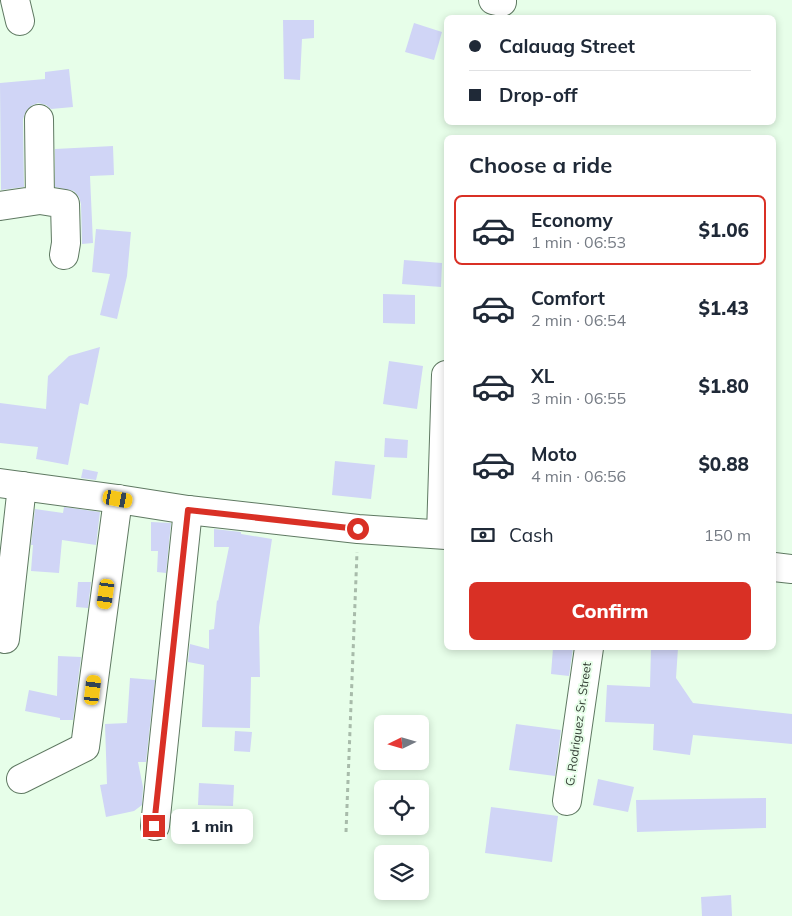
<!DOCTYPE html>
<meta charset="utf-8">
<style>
:root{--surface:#fff;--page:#f6f6f7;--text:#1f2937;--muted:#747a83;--line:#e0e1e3;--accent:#d93025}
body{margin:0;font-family:Mulish,sans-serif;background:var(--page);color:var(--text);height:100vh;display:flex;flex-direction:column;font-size:19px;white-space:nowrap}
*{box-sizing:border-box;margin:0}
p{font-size:16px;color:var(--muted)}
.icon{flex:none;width:28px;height:28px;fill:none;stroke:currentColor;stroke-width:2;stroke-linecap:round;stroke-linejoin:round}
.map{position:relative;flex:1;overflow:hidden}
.sheet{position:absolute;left:444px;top:135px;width:332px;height:515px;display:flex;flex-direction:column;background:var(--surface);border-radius:8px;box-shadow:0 2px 8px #0003}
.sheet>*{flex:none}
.top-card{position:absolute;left:444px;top:15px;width:332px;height:110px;border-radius:8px;box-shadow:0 2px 8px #0003;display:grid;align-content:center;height:110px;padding:0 25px;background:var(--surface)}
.needle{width:32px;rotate:265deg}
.fabs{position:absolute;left:374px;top:715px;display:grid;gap:10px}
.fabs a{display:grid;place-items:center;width:55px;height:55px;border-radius:8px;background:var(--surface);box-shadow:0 2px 8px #0003;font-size:25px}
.end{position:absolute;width:22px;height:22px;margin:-11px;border:6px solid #d93025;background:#fff;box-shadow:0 0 0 2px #fff}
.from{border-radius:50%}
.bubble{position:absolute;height:35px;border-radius:8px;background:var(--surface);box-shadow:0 2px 8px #0003;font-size:16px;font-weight:800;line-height:35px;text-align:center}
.car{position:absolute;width:15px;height:30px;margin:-15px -8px;border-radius:6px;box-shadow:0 0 4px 1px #0007;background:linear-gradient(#f5c518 24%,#345 0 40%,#f5c518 0 76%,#345 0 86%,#f5c518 0)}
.top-card b{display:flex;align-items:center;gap:18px;height:48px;font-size:19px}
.top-card b+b{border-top:1px solid var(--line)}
.top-card i{width:12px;height:12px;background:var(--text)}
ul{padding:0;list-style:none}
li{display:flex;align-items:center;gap:15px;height:70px;margin:0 10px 8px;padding:0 15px;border:2px solid transparent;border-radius:8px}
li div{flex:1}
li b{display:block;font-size:19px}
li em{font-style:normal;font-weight:800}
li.current{border-color:var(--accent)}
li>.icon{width:45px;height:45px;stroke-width:1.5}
h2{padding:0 25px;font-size:22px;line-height:60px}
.pay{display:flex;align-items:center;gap:12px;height:55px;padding:0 25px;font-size:19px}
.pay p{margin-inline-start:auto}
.button{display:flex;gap:10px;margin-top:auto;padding:10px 25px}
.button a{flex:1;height:58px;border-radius:8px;background:var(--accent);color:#fff;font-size:20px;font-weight:800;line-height:58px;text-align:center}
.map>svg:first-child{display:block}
.building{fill:#d0d5f6}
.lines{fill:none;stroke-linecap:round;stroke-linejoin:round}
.minor-casing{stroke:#5f7962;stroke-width:30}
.path{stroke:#a8bbaa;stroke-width:3;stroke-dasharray:4 4;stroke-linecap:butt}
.minor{stroke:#fff;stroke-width:28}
.route{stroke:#d93025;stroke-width:6}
.labels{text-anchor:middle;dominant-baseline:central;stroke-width:4;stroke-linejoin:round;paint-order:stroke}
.street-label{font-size:12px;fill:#333e34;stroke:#e7fee9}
</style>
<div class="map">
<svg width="792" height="916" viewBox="0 0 792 916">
<rect width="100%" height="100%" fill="#e7fee9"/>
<!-- building -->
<g class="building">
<polygon points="283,20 314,20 314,38 302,39 300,80 284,79"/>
<polygon points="414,23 442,32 434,60 405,52"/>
<polygon points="69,69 73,107 51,109 46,105 38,103 31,106 26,111 23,119 24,187 1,190 0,83 45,79 45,72"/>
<polygon points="113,146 114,175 90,176 93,243 82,244 81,204 79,197 74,191 55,187 55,149"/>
<polygon points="96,229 131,232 127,276 117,319 100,315 110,274 92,272"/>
<polygon points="404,260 442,263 441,287 402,284"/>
<polygon points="383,294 415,295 415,324 383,323"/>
<polygon points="100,347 88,405 80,403 68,465 36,459 38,447 0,443 0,403 46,409 48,376 69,356"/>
<polygon points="389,361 423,366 417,409 383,404"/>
<polygon points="385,438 408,440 407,458 384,457"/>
<polygon points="335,461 375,465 371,499 332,495"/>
<polygon points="83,469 98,472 96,480 81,478"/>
<polygon points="64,507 100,512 96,545 62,540 59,573 31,571 33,545 31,545 35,509 63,513"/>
<polygon points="151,522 171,523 166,573 157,572 158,551 151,551"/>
<polygon points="214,529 241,532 241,534 272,539 259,627 260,677 251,677 250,728 202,727 204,665 188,662 190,644 209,649 209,630 214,629 217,600 218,601 229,547 214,547"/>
<polygon points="78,582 91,582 88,608 76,607"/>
<polygon points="553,648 573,648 569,676 551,674"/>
<polygon points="651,648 678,648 676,678 693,703 792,714 792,744 693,735 690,755 653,750 654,724 605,722 607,685 650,687"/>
<polygon points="58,656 81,657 73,720 60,720 60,718 25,711 29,690 57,696"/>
<polygon points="130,678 155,680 146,762 138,762 143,787 142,805 134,811 106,817 100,785 107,784 105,724 127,723"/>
<polygon points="516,724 561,730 555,776 509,770"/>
<polygon points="235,731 252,732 250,752 234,751"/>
<polygon points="598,779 634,787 628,812 593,805"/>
<polygon points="199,783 234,785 233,806 198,805"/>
<polygon points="766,798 766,828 637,832 636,800"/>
<polygon points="491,807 558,816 552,862 485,853"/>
<polygon points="731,895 732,916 702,916 701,897"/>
</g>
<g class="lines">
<defs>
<g id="minor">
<polyline points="15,0 20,21"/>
<polyline points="493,0 502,2 502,0"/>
<polyline points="40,200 65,204 66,243 64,255"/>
<polyline points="0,206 40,200 39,119"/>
<polyline points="0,483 118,499 188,510 358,529 446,535"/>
<polyline points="441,534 446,375"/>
<polyline points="774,567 792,569"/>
<polyline points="5,639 22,486"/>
<polyline points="21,779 85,747 118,499"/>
<polyline points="567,801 589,648"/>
<polyline points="155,826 188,510"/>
</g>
</defs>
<!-- minor casing -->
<use href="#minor" class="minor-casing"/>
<!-- path -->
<polyline class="path" points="346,832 357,552"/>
<!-- minor -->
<use href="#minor" class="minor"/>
</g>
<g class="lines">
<!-- route -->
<polyline class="route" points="154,826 188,510 358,529"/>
</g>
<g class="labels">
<!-- street labels -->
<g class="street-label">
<text transform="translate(578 724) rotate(-82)">G. Rodriguez Sr. Street</text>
</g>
</g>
</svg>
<div class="fabs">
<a><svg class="needle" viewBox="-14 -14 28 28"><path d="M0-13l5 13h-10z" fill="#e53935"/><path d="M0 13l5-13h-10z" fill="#747a83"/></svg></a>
<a><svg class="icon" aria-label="locate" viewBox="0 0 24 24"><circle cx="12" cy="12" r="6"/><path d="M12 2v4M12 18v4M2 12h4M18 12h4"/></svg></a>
<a><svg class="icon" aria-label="layers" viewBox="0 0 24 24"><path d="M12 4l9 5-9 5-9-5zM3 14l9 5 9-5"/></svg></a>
</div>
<i class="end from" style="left:358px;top:529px"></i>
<i class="end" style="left:154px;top:826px"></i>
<div class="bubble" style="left:171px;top:809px;width:82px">1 min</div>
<i class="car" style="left:118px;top:499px;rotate:100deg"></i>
<i class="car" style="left:106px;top:594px;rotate:188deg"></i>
<i class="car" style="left:93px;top:690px;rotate:7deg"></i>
<div class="top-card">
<b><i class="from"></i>Calauag Street</b>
<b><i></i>Drop-off</b>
</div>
<section class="sheet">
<h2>Choose a ride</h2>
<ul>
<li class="current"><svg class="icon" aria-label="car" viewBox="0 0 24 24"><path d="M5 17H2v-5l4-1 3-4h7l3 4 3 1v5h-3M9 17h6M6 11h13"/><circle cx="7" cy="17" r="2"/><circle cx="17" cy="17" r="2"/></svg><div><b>Economy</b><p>1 min · 06:53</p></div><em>$1.06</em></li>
<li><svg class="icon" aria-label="car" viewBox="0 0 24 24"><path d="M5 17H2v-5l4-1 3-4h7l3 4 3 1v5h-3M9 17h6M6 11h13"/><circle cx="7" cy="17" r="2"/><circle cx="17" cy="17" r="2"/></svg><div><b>Comfort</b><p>2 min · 06:54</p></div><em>$1.43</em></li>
<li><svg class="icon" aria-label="car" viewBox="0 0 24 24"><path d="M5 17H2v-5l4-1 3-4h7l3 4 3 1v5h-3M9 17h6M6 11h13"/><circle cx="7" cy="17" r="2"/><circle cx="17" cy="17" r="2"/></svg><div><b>XL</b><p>3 min · 06:55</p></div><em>$1.80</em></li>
<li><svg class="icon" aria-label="car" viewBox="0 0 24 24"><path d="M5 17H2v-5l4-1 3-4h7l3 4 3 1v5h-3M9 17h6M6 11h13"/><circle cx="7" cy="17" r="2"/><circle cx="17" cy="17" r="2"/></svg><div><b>Moto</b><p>4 min · 06:56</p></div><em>$0.88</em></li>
</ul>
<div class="pay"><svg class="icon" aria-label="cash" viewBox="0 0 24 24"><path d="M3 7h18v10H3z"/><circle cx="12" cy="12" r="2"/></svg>Cash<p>150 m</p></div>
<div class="button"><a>Confirm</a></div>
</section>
</div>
